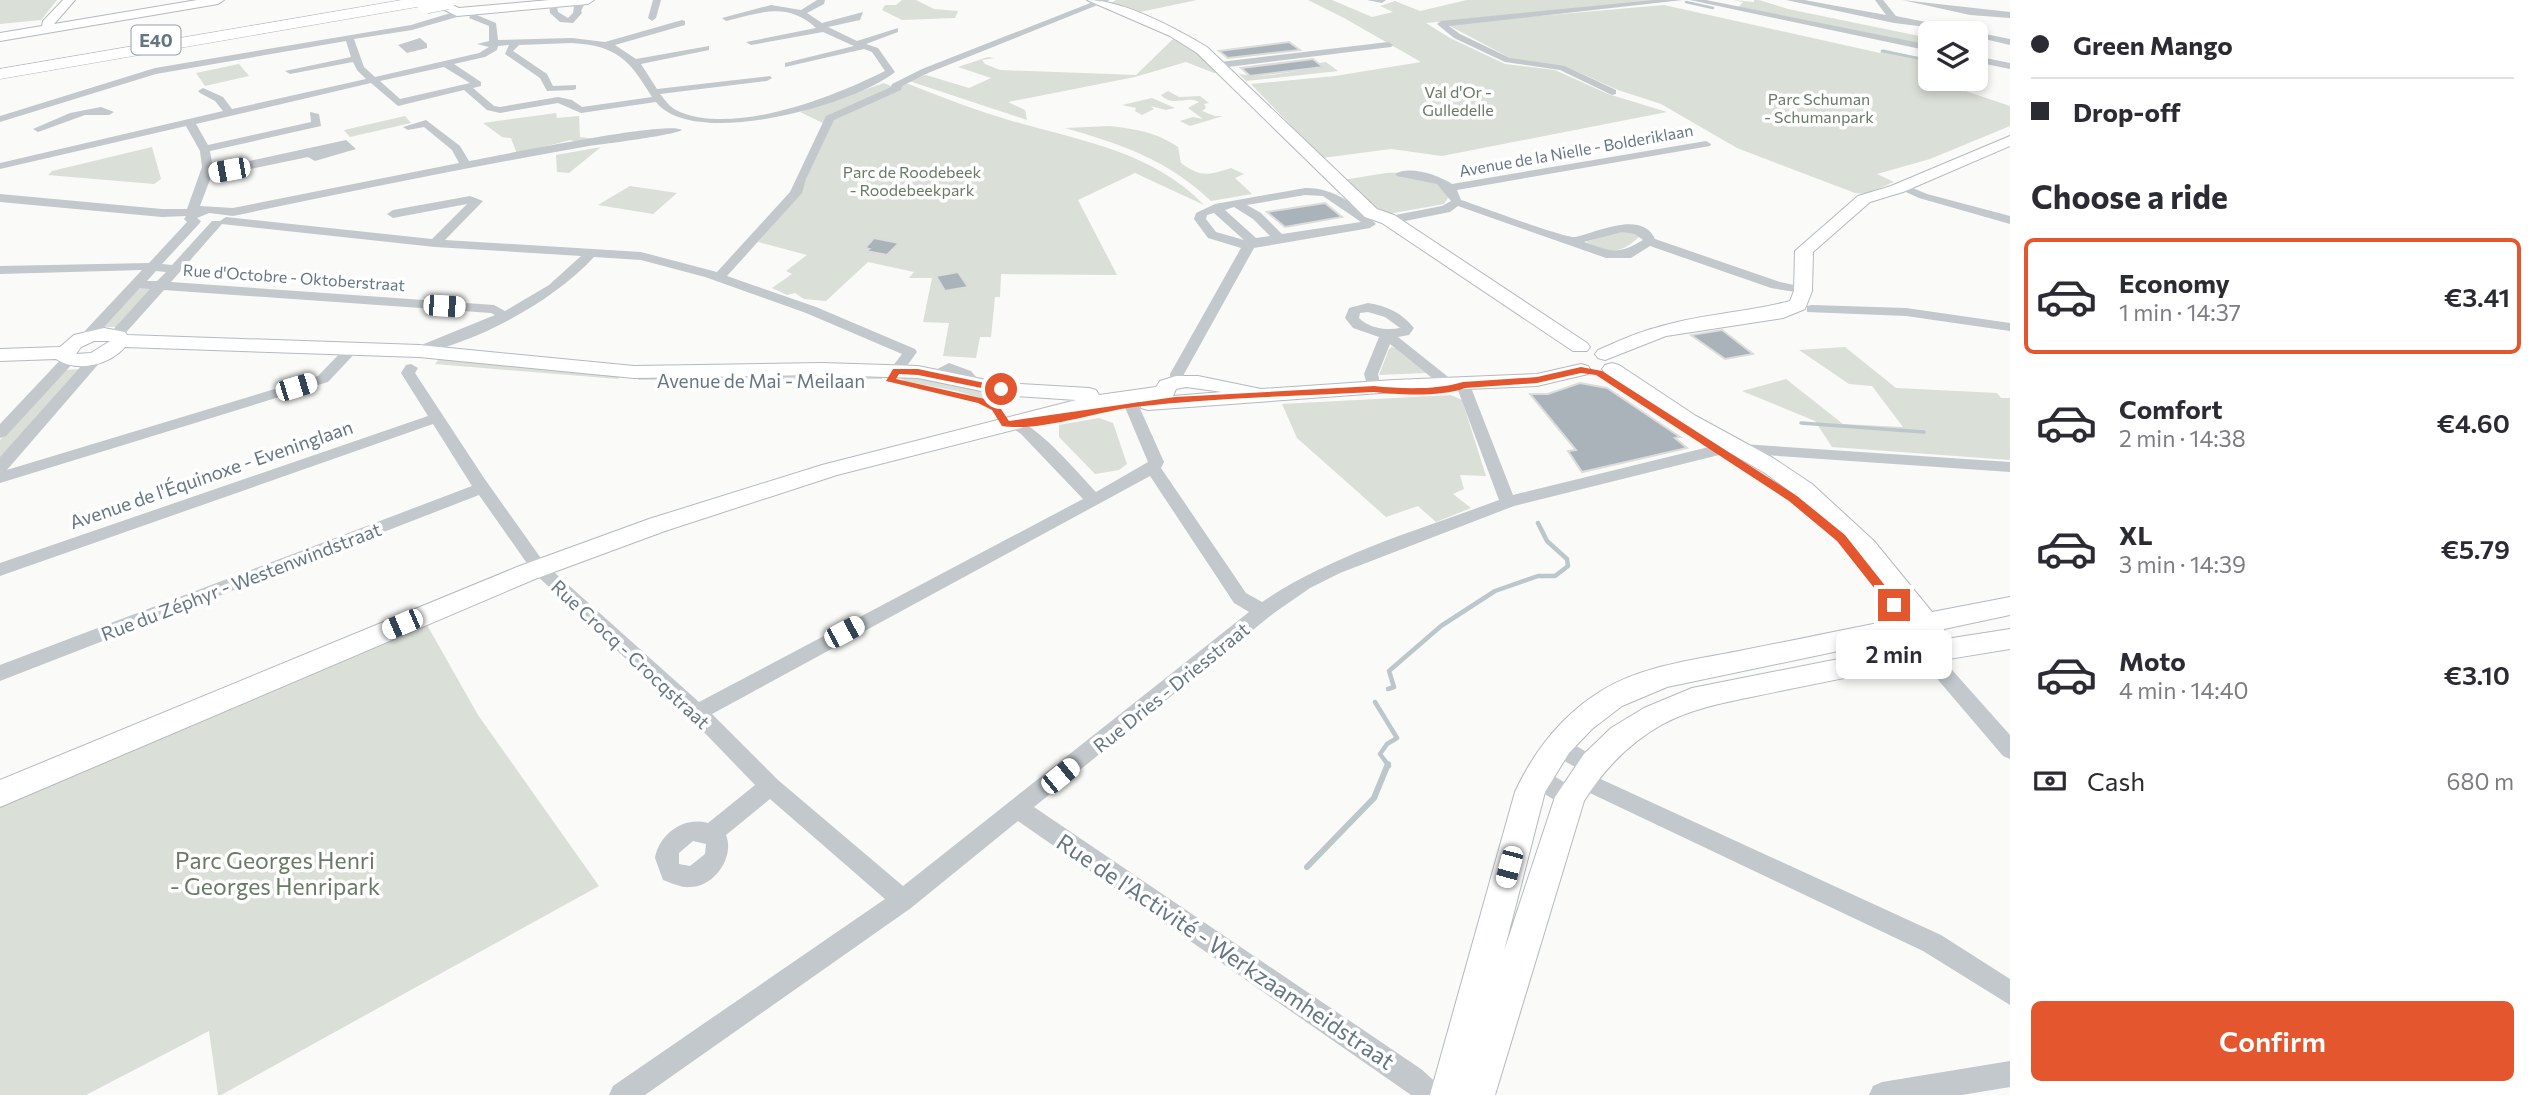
<!DOCTYPE html>
<meta charset="utf-8">
<style>
:root{--surface:#fff;--page:#f7f7f7;--text:#2b2b33;--muted:#7c7c81;--line:#e1e1e2;--accent:#e4572e}
body{margin:0;font-family:Commissioner,sans-serif;background:var(--page);color:var(--text);height:100vh;display:flex;flex-direction:column;font-size:26px;white-space:nowrap}
*{box-sizing:border-box;margin:0}
p{font-size:23px;color:var(--muted)}
.icon{flex:none;width:38px;height:38px;fill:none;stroke:currentColor;stroke-width:2;stroke-linecap:round;stroke-linejoin:round}
.map{position:relative;flex:1;overflow:hidden}
.drawer{display:flex;flex-direction:column;background:var(--surface);width:525px}
.drawer>*{flex:none}
.banner{display:grid;align-content:center;height:154px;padding:0 21px;background:var(--surface)}
.controls{position:absolute;left:1918px;top:21px;display:grid;gap:14px}
.controls a{display:grid;place-items:center;width:70px;height:70px;border-radius:10px;background:var(--surface);box-shadow:0 4px 10px #0003;font-size:35px}
.end{position:absolute;width:32px;height:32px;margin:-16px;border:9px solid #e4572e;background:#fff;box-shadow:0 0 0 4px #fff}
.from{border-radius:50%}
.bubble{position:absolute;height:49px;border-radius:10px;background:var(--surface);box-shadow:0 4px 10px #0003;font-size:23px;font-weight:600;line-height:49px;text-align:center}
.car{position:absolute;width:21px;height:42px;margin:-21px -10px;border-radius:9px;box-shadow:0 0 5px 2px #0007;background:linear-gradient(#fff 24%,#345 0 40%,#fff 0 76%,#345 0 86%,#fff 0)}
.banner b{display:flex;align-items:center;gap:24px;height:66px;font-size:26px}
.banner b+b{border-top:2px solid var(--line)}
.banner i{width:18px;height:18px;background:var(--text)}
ul{padding:0;list-style:none}
li{display:flex;align-items:center;gap:21px;height:116px;margin:0 14px 10px;padding:0 7px;border:4px solid transparent;border-radius:10px}
li div{flex:1}
li b{display:block;font-size:26px}
li em{font-style:normal;font-weight:600}
li.selected{border-color:var(--accent)}
li>.icon{width:63px;height:63px;stroke-width:1.5}
h2{padding:0 21px;font-size:32px;line-height:84px}
.pay{display:flex;align-items:center;gap:18px;height:77px;padding:0 21px;font-size:26px}
.pay p{margin-inline-start:auto}
.button{display:flex;gap:14px;margin-top:auto;padding:14px 21px}
.button a{flex:1;height:80px;border-radius:10px;background:var(--accent);color:#fff;font-size:28px;font-weight:600;line-height:80px;text-align:center}
main{display:flex;flex:1;min-height:0}
.map>svg:first-child{display:block}
.green{fill:#dadfd7}
.lines{fill:none;stroke-linecap:round;stroke-linejoin:round}
.stream-far3{stroke:#bbc7cb;stroke-width:2.5}
.stream-far2{stroke:#bbc7cb;stroke-width:3.5}
.stream-far1{stroke:#bbc7cb;stroke-width:4.5}
.stream{stroke:#bbc7cb;stroke-width:6}
.building{fill:#aab3b9;stroke:#dcdcda;stroke-width:2}
.secondary-casing{stroke:#b3babf;stroke-width:2}
.highway-casing{stroke:#b4b9bd;stroke-width:1}
.street{fill:#c3c8cc;fill-rule:evenodd}
.secondary{fill:#fff;fill-rule:evenodd}
.highway{fill:#fff;fill-rule:evenodd}
.highway-bridge-casing{stroke:#b4b9bd;stroke-width:18;stroke-linecap:butt}
.highway-bridge{stroke:#fff;stroke-width:17}
.route{fill:#e4572e}
.labels{text-anchor:middle;dominant-baseline:central;stroke-width:7;stroke-linejoin:round;paint-order:stroke}
.far-park-label{font-size:16px;fill:#687a64;stroke:#fff}
.far-street-label{font-size:16px;fill:#657683;stroke:#fff}
.shield{fill:#fff;stroke:#939fa8;stroke-width:2}
.shield-label{font-size:18px;font-weight:bold;fill:#657683}
.street-label{font-size:19px;fill:#657683;stroke:#fff}
.near-park-label{font-size:23px;fill:#687a64;stroke:#fff}
.near-street-label{font-size:23px;fill:#657683;stroke:#fff}
</style>
<main>
<div class="map">
<svg width="2010" height="1095" viewBox="0 0 2010 1095">
<rect width="100%" height="100%" fill="#fafaf8"/>
<!-- green -->
<g class="green">
<polygon points="0,0 57,0 41,20 0,24"/>
<polygon points="902,0 916,0 934,9 958,11 955,18 902,20 882,10 885,5 896,5"/>
<polygon points="1116,0 1197,0 1135,13 1111,3"/>
<polygon points="1308,0 1332,0 1372,17 1393,12 1380,6 1395,1 1420,11 1467,0 1666,0 1426,23 1450,38 1505,64 1555,70 1608,94 1667,112 1442,156 1391,149 1322,158 1251,84 1335,76 1421,62 1344,18"/>
<polygon points="1733,0 1754,2 1754,0 1759,0 1788,9 1924,37 1930,40 1930,43 1922,41 1921,44 1739,7 1743,2"/>
<polygon points="1664,5 1880,53 1883,49 1927,59 1930,61 1922,73 1930,79 2010,106 2010,126 1930,159 1877,174 1894,182 1865,194 1855,193 1737,148 1661,104 1618,90 1567,67 1514,60 1446,24"/>
<polygon points="1173,39 1201,55 1219,72 1214,73 1186,62 1135,77 1008,102 1025,110 1027,120 906,80 926,75 969,88 991,78 958,67 988,57 995,58 982,60 985,64 1000,70 1136,75"/>
<path d="M1326 62 1338 71 1246 81 1238 73C1257 80 1297 71 1318 67L1322 66 1319 63Z"/>
<polygon points="239,64 249,76 205,86 196,73"/>
<path d="M903 82C935 94 966 107 999 117 1072 140 1149 148 1204 205L1135 173 1078 200 1117 275 1001 274 1000 297H995L991 337H980L976 358 943 356 949 323 923 322 932 278H909L914 272 868 262 826 301 804 299 795 293 787 295 772 288 792 274 786 271 807 255 758 242 802 191 804 179 833 119Z"/>
<polygon points="884,83 895,88 825,124 800,112"/>
<path d="M1168 91 1179 97 1200 96 1209 103 1204 104 1206 108 1202 111 1215 116H1223L1190 126 1180 121 1193 117 1203 119 1188 108 1199 102C1187 95 1173 108 1161 95Z"/>
<polygon points="1152,98 1175,108 1166,110 1150,106 1154,109 1142,115 1135,111 1136,108 1122,105"/>
<polygon points="556,113 557,118 579,116 580,137 596,139 578,142 570,140 517,154 511,138 502,137 483,123"/>
<polygon points="405,116 411,123 350,137 344,130"/>
<path d="M1110 126C1135 129 1156 132 1178 147L1181 163C1201 178 1209 175 1231 168L1244 174 1235 178 1252 194 1211 201C1168 160 1121 144 1065 128Z"/>
<polygon points="152,147 161,179 154,184 48,175 52,171"/>
<polygon points="601,147 569,173 557,172 556,155"/>
<path d="M1386 173C1407 172 1440 176 1448 198L1444 204 1388 214 1359 197 1343 180Z"/>
<polygon points="630,186 677,193 653,214 598,205"/>
<path d="M1619 231H1628L1640 236C1621 254 1609 255 1586 242Z"/>
<polygon points="154,286 117,327 103,327 141,287"/>
<polygon points="1392,347 1395,348 1426,373 1379,375 1389,349"/>
<polygon points="1845,347 1896,388 1997,393 2001,398 2010,398 2010,460 1832,447 1815,421 1742,391 1786,379 1843,424 1903,427 1872,386 1849,384 1799,350"/>
<polygon points="439,359 623,373 618,379 435,364"/>
<polygon points="80,369 0,458 0,440 64,370"/>
<polygon points="883,374 882,379 638,380 640,375"/>
<polygon points="903,374 995,394 990,401 957,391 904,381 901,378"/>
<polygon points="1451,395 1462,400 1486,476 1460,475 1464,489 1453,494 1471,508 1436,522 1418,506 1386,517 1297,438 1282,404"/>
<polygon points="1099,418 1113,423 1127,464 1119,470 1095,474 1059,437 1059,425"/>
<polygon points="427,625 478,715 599,886 221,1095 218,1095 209,1031 86,1095 0,1095 0,807"/>
</g>
<g class="lines">
<!-- stream-far3 -->
<g class="stream-far3">
<polyline points="1686,2 1713,8"/>
<polyline points="1882,51 1927,60"/>
</g>
<!-- stream-far2 -->
<polyline class="stream-far2" points="1801,423 1924,432"/>
<!-- stream-far1 -->
<g class="stream-far1">
<polyline points="1388,689 1394,687 1389,671 1441,626 1495,591 1538,576 1555,576 1568,566 1567,559 1547,541 1538,523"/>
<polyline points="1375,702 1397,738 1387,744 1380,754 1389,766"/>
</g>
<!-- stream -->
<polyline class="stream" points="1307,867 1374,798 1388,764"/>
</g>
<!-- building -->
<g class="building">
<polygon points="1289,42 1300,50 1228,58 1219,51"/>
<polygon points="1313,59 1323,67 1250,76 1241,68"/>
<polygon points="1325,203 1342,217 1285,227 1267,212"/>
<polygon points="874,238 899,243 887,255 866,251 869,249 865,248"/>
<polygon points="958,272 968,287 945,291 936,276"/>
<polygon points="1722,330 1753,354 1725,359 1691,335"/>
<polygon points="1580,383 1607,388 1680,437 1675,438 1687,448 1582,472 1568,451 1576,450 1530,394 1548,394"/>
</g>
<g class="lines">
<defs>
<g id="secondary">
<polygon points="63,0 75,0 54,24 197,0 224,0 218,4 0,41 0,33 42,26 43,21"/>
<polygon points="424,0 440,0 459,8 549,0 594,0 588,4 457,16"/>
<path d="M1087 0C1124 0 1175 28 1207 47L1377 209 1394 215 1587 343 1590 347 1587 351H1573L1382 223 1365 217 1197 53 1170 36Z"/>
<path d="M2010 136V146L1903 192 1870 202 1813 252 1812 291 1805 309 1783 318 1666 336 1605 360 1598 358 1595 354 1598 350C1617 342 1635 333 1655 328 1699 314 1745 313 1790 301L1794 291 1795 251 1858 196 1891 186Z"/>
<path d="M104 328 125 332 127 335 419 345 634 366 822 363 918 366 1001 383 1089 388 1096 390 1099 395 1156 387 1160 381 1176 376H1198L1261 389 1394 380 1537 374 1581 364 1588 366 1591 370 1588 374 1537 386 1394 392 1148 410 1141 408 1139 402 1036 421 1021 428 837 475 665 531 535 579 0 807V780L517 567 649 519 822 465 1076 400 1001 395 918 378 822 375 634 378 419 357 125 347C109 365 78 373 56 359L0 361V349L60 347 74 335ZM94 341H110L91 353 76 354 81 347ZM1186 387 1222 392 1173 396 1176 389Z"/>
<path d="M1612 363 1619 365 1696 416 1773 458 1812 484 1874 541 1932 612 2010 597V615L1944 629 1946 639 2010 629V649C1933 661 1856 675 1780 691 1740 700 1699 705 1663 724 1629 743 1604 769 1584 801L1495 1095H1430L1515 792C1534 751 1562 715 1601 691 1641 666 1693 660 1739 651 1795 640 1852 628 1908 617L1857 553 1795 495 1765 473 1681 425 1605 373 1602 369 1605 365ZM1919 634 1924 642 1692 688 1644 708 1611 728 1584 754 1555 797 1504 951 1545 792 1569 753 1592 729 1622 706 1667 687Z"/>
</g>
<polygon id="highway" points="402,0 436,0 428,5 0,79 0,69"/>
</defs>
<!-- secondary casing -->
<use href="#secondary" class="secondary-casing"/>
<!-- highway casing -->
<use href="#highway" class="highway-casing"/>
<!-- street -->
<g class="street">
<polygon points="575,0 583,0 584,5 581,11 582,13 573,23 560,22 550,13 549,3 556,1 558,12 568,18 573,13"/>
<polygon points="653,0 661,0 656,18 652,21 648,18"/>
<path d="M817 0H825L824 4 807 13 822 23 863 12 860 20 828 27 857 41 898 28V32L866 44 878 48 895 72C855 105 693 150 656 102L581 113 558 103 500 113 487 110 464 90 398 106 371 83 196 124 208 145 311 122 310 112 319 114 321 126 210 151 213 169 346 140 356 149 315 161 308 157 211 177 200 206 233 208 459 163 452 150 424 127 408 130 403 127 426 120 460 146 469 161C498 156 668 120 682 130 675 135 604 144 589 146 470 167 351 191 233 216L209 213 197 218 201 221 199 224 162 264 172 265 212 221H220L226 217 432 239 467 204 393 218 387 214 393 210 470 196 483 201 445 240 641 252 717 272 790 192 826 116 891 87 892 84 922 69 1098 0H1110L928 73 902 86 901 90 834 120 806 179 802 193 727 276 816 307 915 349 917 352 901 374 896 375 889 371 902 354 806 313 705 277 641 260 594 257C550 304 481 339 419 355L412 351 414 348 495 315 491 313 164 290 121 338H111V332L150 289 140 288 92 340 87 341 80 337 82 334 142 270 0 274V266L149 263 187 222 184 219 186 216 162 217 0 202V194L162 209H187L202 167 200 151 186 126 0 169V163L223 111 215 101 200 93 198 91 203 88 223 97 232 109 366 79 357 70 353 62 290 74 285 71 351 57 346 41 156 74 0 122V116L155 68 411 25 454 12 457 17 412 30 354 39 364 67 375 77 479 53 489 47 477 44 489 41V26L469 18 472 13 496 23 498 40 572 38 605 42 682 20 685 21V25L615 45 636 59 709 46V50L641 64 657 89 770 76 772 78 767 81 660 94C666 101 670 108 680 112 737 135 833 97 885 71L872 52 864 49 785 67V63L854 46 823 32 751 45 746 42 816 28C787 1 760 13 726 21L722 18 771 5 801 10ZM572 43C617 46 629 59 652 97L582 107 572 100 558 97 500 107 494 106 473 88 481 86V82L454 64 485 57 497 50 498 46 509 45 505 54 540 78 547 91 573 90 576 89V85L553 86 547 74 513 51 519 45ZM444 67 470 83 400 99 380 81ZM222 224 435 247 581 256 549 285 505 311 494 305 171 282ZM156 271 166 272 157 281H147Z"/>
<polygon points="1367,0 1386,0 1382,3"/>
<polygon points="1654,0 1683,0 1449,26 1460,34 1510,58 1565,66 1616,90 1616,94 1612,95 1560,70 1505,62 1454,38 1437,24 1441,21"/>
<polygon points="1690,0 1706,0 1930,45 1930,51"/>
<polygon points="1786,0 1804,0 1886,15 1875,0 1883,0 1896,16 2010,39 2010,45 1976,37 1976,33 1894,23"/>
<polygon points="1902,0 2010,12 2010,18 1970,15"/>
<polygon points="420,38 427,44 427,48 407,53 398,45"/>
<polygon points="1388,42 1393,45 1391,47 1220,68 1215,65 1220,62"/>
<polygon points="1976,56 2010,63 2010,69 1976,62"/>
<polygon points="101,107 114,112 109,115 85,115 38,132 33,129 70,113"/>
<path d="M1706 141 1711 144 1710 146 1457 190 1461 200C1477 205 1566 239 1575 237 1595 233 1642 209 1655 239L1780 282 1808 288V294L1771 288 1650 246 1631 258H1606L1458 206 1450 212 1390 224 1384 220 1390 216 1442 206 1451 201 1437 184 1397 176 1395 174C1409 165 1439 175 1452 184ZM1622 232 1635 234 1643 240C1617 256 1611 251 1584 242Z"/>
<polygon points="1901,183 1927,194 2010,216 2010,224 1919,198 1897,188 1897,184"/>
<path d="M1305 188C1333 187 1358 206 1376 224L1370 228 1254 248 1184 374 1181 384H1171L1170 374 1241 248 1208 238 1194 219 1196 213 1215 204ZM1305 195 1323 196 1361 222 1282 234 1261 213 1247 205ZM1234 207 1253 219 1270 236 1256 238 1225 210ZM1214 213 1244 240 1216 232 1206 219 1207 215Z"/>
<path d="M1368 303C1387 306 1402 313 1414 328L1409 335 1398 337 1452 380 1454 383 1452 386H1442L1390 344 1378 374 1381 389 1379 392H1369L1364 374 1379 337 1353 328 1345 318 1349 308ZM1368 312 1385 317 1400 328C1386 331 1369 328 1359 318L1360 313Z"/>
<polygon points="1812,305 1906,308 2010,323 2010,331 1906,316 1807,312 1807,306"/>
<polygon points="352,345 359,349 328,382 0,483 0,472 318,376 347,346"/>
<polygon points="97,353 104,357 102,360 6,471 0,472 0,457 92,354"/>
<polygon points="70,354 75,355 75,361 6,436 0,438 0,424 65,355"/>
<polygon points="949,363 971,371 981,383 979,386 969,386 961,377 949,372 935,378 928,374"/>
<path d="M411 364 418 368 415 373 484 478 545 564 699 702 1083 499 1021 434 1005 423 1008 420C1030 414 1080 476 1096 492L1148 462 1124 405 1132 400 1137 402 1164 462 1161 468 1246 593 1262 602C1333 554 1419 530 1499 500L1456 385 1458 382 1463 381 1470 385 1513 495 1717 445 1725 450 1723 454 1514 506 1340 573 1310 588 1274 613 1034 807 1421 1069 1440 1086 1444 1095H1411L1018 821 911 908 645 1095H609L613 1086 885 899 770 799 726 835C735 857 714 887 690 887 682 888 671 883 663 880L655 858C659 834 684 816 708 823L755 785 700 728 533 572 479 495 0 681V665L472 486 433 424 0 576V563L428 416 401 373 406 365ZM1150 476 1234 603 1249 612 903 886 778 780 712 714ZM693 841 706 844 705 854 690 866 679 864V853Z"/>
<polygon points="1742,444 2010,462 2010,472 1736,453 1734,449"/>
<polygon points="1932,644 1939,646 1953,671 2010,735 2010,759 2003,756 1939,681 1922,651 1925,646"/>
<path d="M1559 736 1597 758 1601 764 1597 770C1583 775 1555 758 1549 745L1552 739Z"/>
<path d="M1538 767 1578 790 1581 797 1578 804C1563 809 1534 790 1527 776L1530 770Z"/>
<polygon points="1581,770 1941,935 2010,979 2010,1005 1923,951 1573,785 1570,779 1573,773"/>
<polygon points="2010,1061 2010,1087 1962,1095 1869,1095 1873,1086 1882,1082"/>
</g>
<!-- secondary -->
<use href="#secondary" class="secondary"/>
<!-- highway -->
<use href="#highway" class="highway"/>
<defs>
<polyline id="highway-bridge" points="426,5 447,1"/>
</defs>
<!-- highway-bridge casing -->
<use href="#highway-bridge" class="highway-bridge-casing"/>
<!-- highway-bridge -->
<use href="#highway-bridge" class="highway-bridge"/>
</g>
<!-- route -->
<path class="route" d="M1581 367 1602 371 1797 496 1845 535 1898 602V608H1890L1837 541 1789 501 1596 375 1581 373 1537 383 1465 388C1442 397 1399 395 1374 392 1294 396 1214 398 1134 407 1096 412 1039 432 1002 426L992 410 978 403 886 381 893 369H918L1004 387 1006 389 1001 392 918 375 899 374 896 379 985 399 999 406 1009 421 1175 397 1374 386C1403 389 1436 390 1463 382L1537 377Z"/>
<g class="labels">
<!-- far-park labels -->
<g class="far-park-label">
<text x="1458" y="91">Val d'Or -<tspan x="1458" dy="18">Gulledelle</tspan></text>
<text x="1819" y="98">Parc Schuman<tspan x="1819" dy="18">- Schumanpark</tspan></text>
<text x="912" y="171">Parc de Roodebeek<tspan x="912" dy="18">- Roodebeekpark</tspan></text>
</g>
<!-- far-street labels -->
<g class="far-street-label">
<text transform="translate(1576 150) rotate(-10)">Avenue de la Nielle - Bolderiklaan</text>
<text transform="translate(294 277) rotate(4)">Rue d'Octobre - Oktoberstraat</text>
</g>
<!-- shield labels -->
<rect class="shield" x="131.5" y="25.5" width="49" height="29" rx="5"/>
<g class="shield-label">
<text x="156" y="40">E40</text>
</g>
<!-- street labels -->
<g class="street-label">
<text x="761" y="380">Avenue de Mai - Meilaan</text>
<text transform="translate(211 474) rotate(-19)">Avenue de l'Équinoxe - Eveninglaan</text>
<text transform="translate(241 581) rotate(-21)">Rue du Zéphyr - Westenwindstraat</text>
<text transform="translate(631 654) rotate(43)">Rue Crocq - Crocqstraat</text>
<text transform="translate(1171 687) rotate(-39)">Rue Dries - Driesstraat</text>
</g>
<!-- near-park labels -->
<g class="near-park-label">
<text x="275" y="860">Parc Georges Henri<tspan x="275" dy="26">- Georges Henripark</tspan></text>
</g>
<!-- near-street labels -->
<g class="near-street-label">
<text transform="translate(1226 951) rotate(34)">Rue de l'Activité - Werkzaamheidstraat</text>
</g>
</g>
</svg>
<div class="controls">
<a><svg class="icon" aria-label="layers" viewBox="0 0 24 24"><path d="M12 4l9 5-9 5-9-5zM3 14l9 5 9-5"/></svg></a>
</div>
<i class="end from" style="left:1001px;top:389px"></i>
<i class="end" style="left:1894px;top:605px"></i>
<div class="bubble" style="left:1836px;top:630px;width:116px">2 min</div>
<i class="car" style="left:229px;top:170px;rotate:260deg"></i>
<i class="car" style="left:444px;top:306px;rotate:94deg"></i>
<i class="car" style="left:296px;top:387px;rotate:73deg"></i>
<i class="car" style="left:402px;top:624px;rotate:247deg"></i>
<i class="car" style="left:844px;top:632px;rotate:62deg"></i>
<i class="car" style="left:1060px;top:776px;rotate:51deg"></i>
<i class="car" style="left:1509px;top:867px;rotate:195deg"></i>
</div>
<section class="drawer">
<div class="banner">
<b><i class="from"></i>Green Mango</b>
<b><i></i>Drop-off</b>
</div>
<h2>Choose a ride</h2>
<ul>
<li class="selected"><svg class="icon" aria-label="car" viewBox="0 0 24 24"><path d="M5 17H2v-5l4-1 3-4h7l3 4 3 1v5h-3M9 17h6M6 11h13"/><circle cx="7" cy="17" r="2"/><circle cx="17" cy="17" r="2"/></svg><div><b>Economy</b><p>1 min · 14:37</p></div><em>€3.41</em></li>
<li><svg class="icon" aria-label="car" viewBox="0 0 24 24"><path d="M5 17H2v-5l4-1 3-4h7l3 4 3 1v5h-3M9 17h6M6 11h13"/><circle cx="7" cy="17" r="2"/><circle cx="17" cy="17" r="2"/></svg><div><b>Comfort</b><p>2 min · 14:38</p></div><em>€4.60</em></li>
<li><svg class="icon" aria-label="car" viewBox="0 0 24 24"><path d="M5 17H2v-5l4-1 3-4h7l3 4 3 1v5h-3M9 17h6M6 11h13"/><circle cx="7" cy="17" r="2"/><circle cx="17" cy="17" r="2"/></svg><div><b>XL</b><p>3 min · 14:39</p></div><em>€5.79</em></li>
<li><svg class="icon" aria-label="car" viewBox="0 0 24 24"><path d="M5 17H2v-5l4-1 3-4h7l3 4 3 1v5h-3M9 17h6M6 11h13"/><circle cx="7" cy="17" r="2"/><circle cx="17" cy="17" r="2"/></svg><div><b>Moto</b><p>4 min · 14:40</p></div><em>€3.10</em></li>
</ul>
<div class="pay"><svg class="icon" aria-label="cash" viewBox="0 0 24 24"><path d="M3 7h18v10H3z"/><circle cx="12" cy="12" r="2"/></svg>Cash<p>680 m</p></div>
<div class="button"><a>Confirm</a></div>
</section>
</main>
